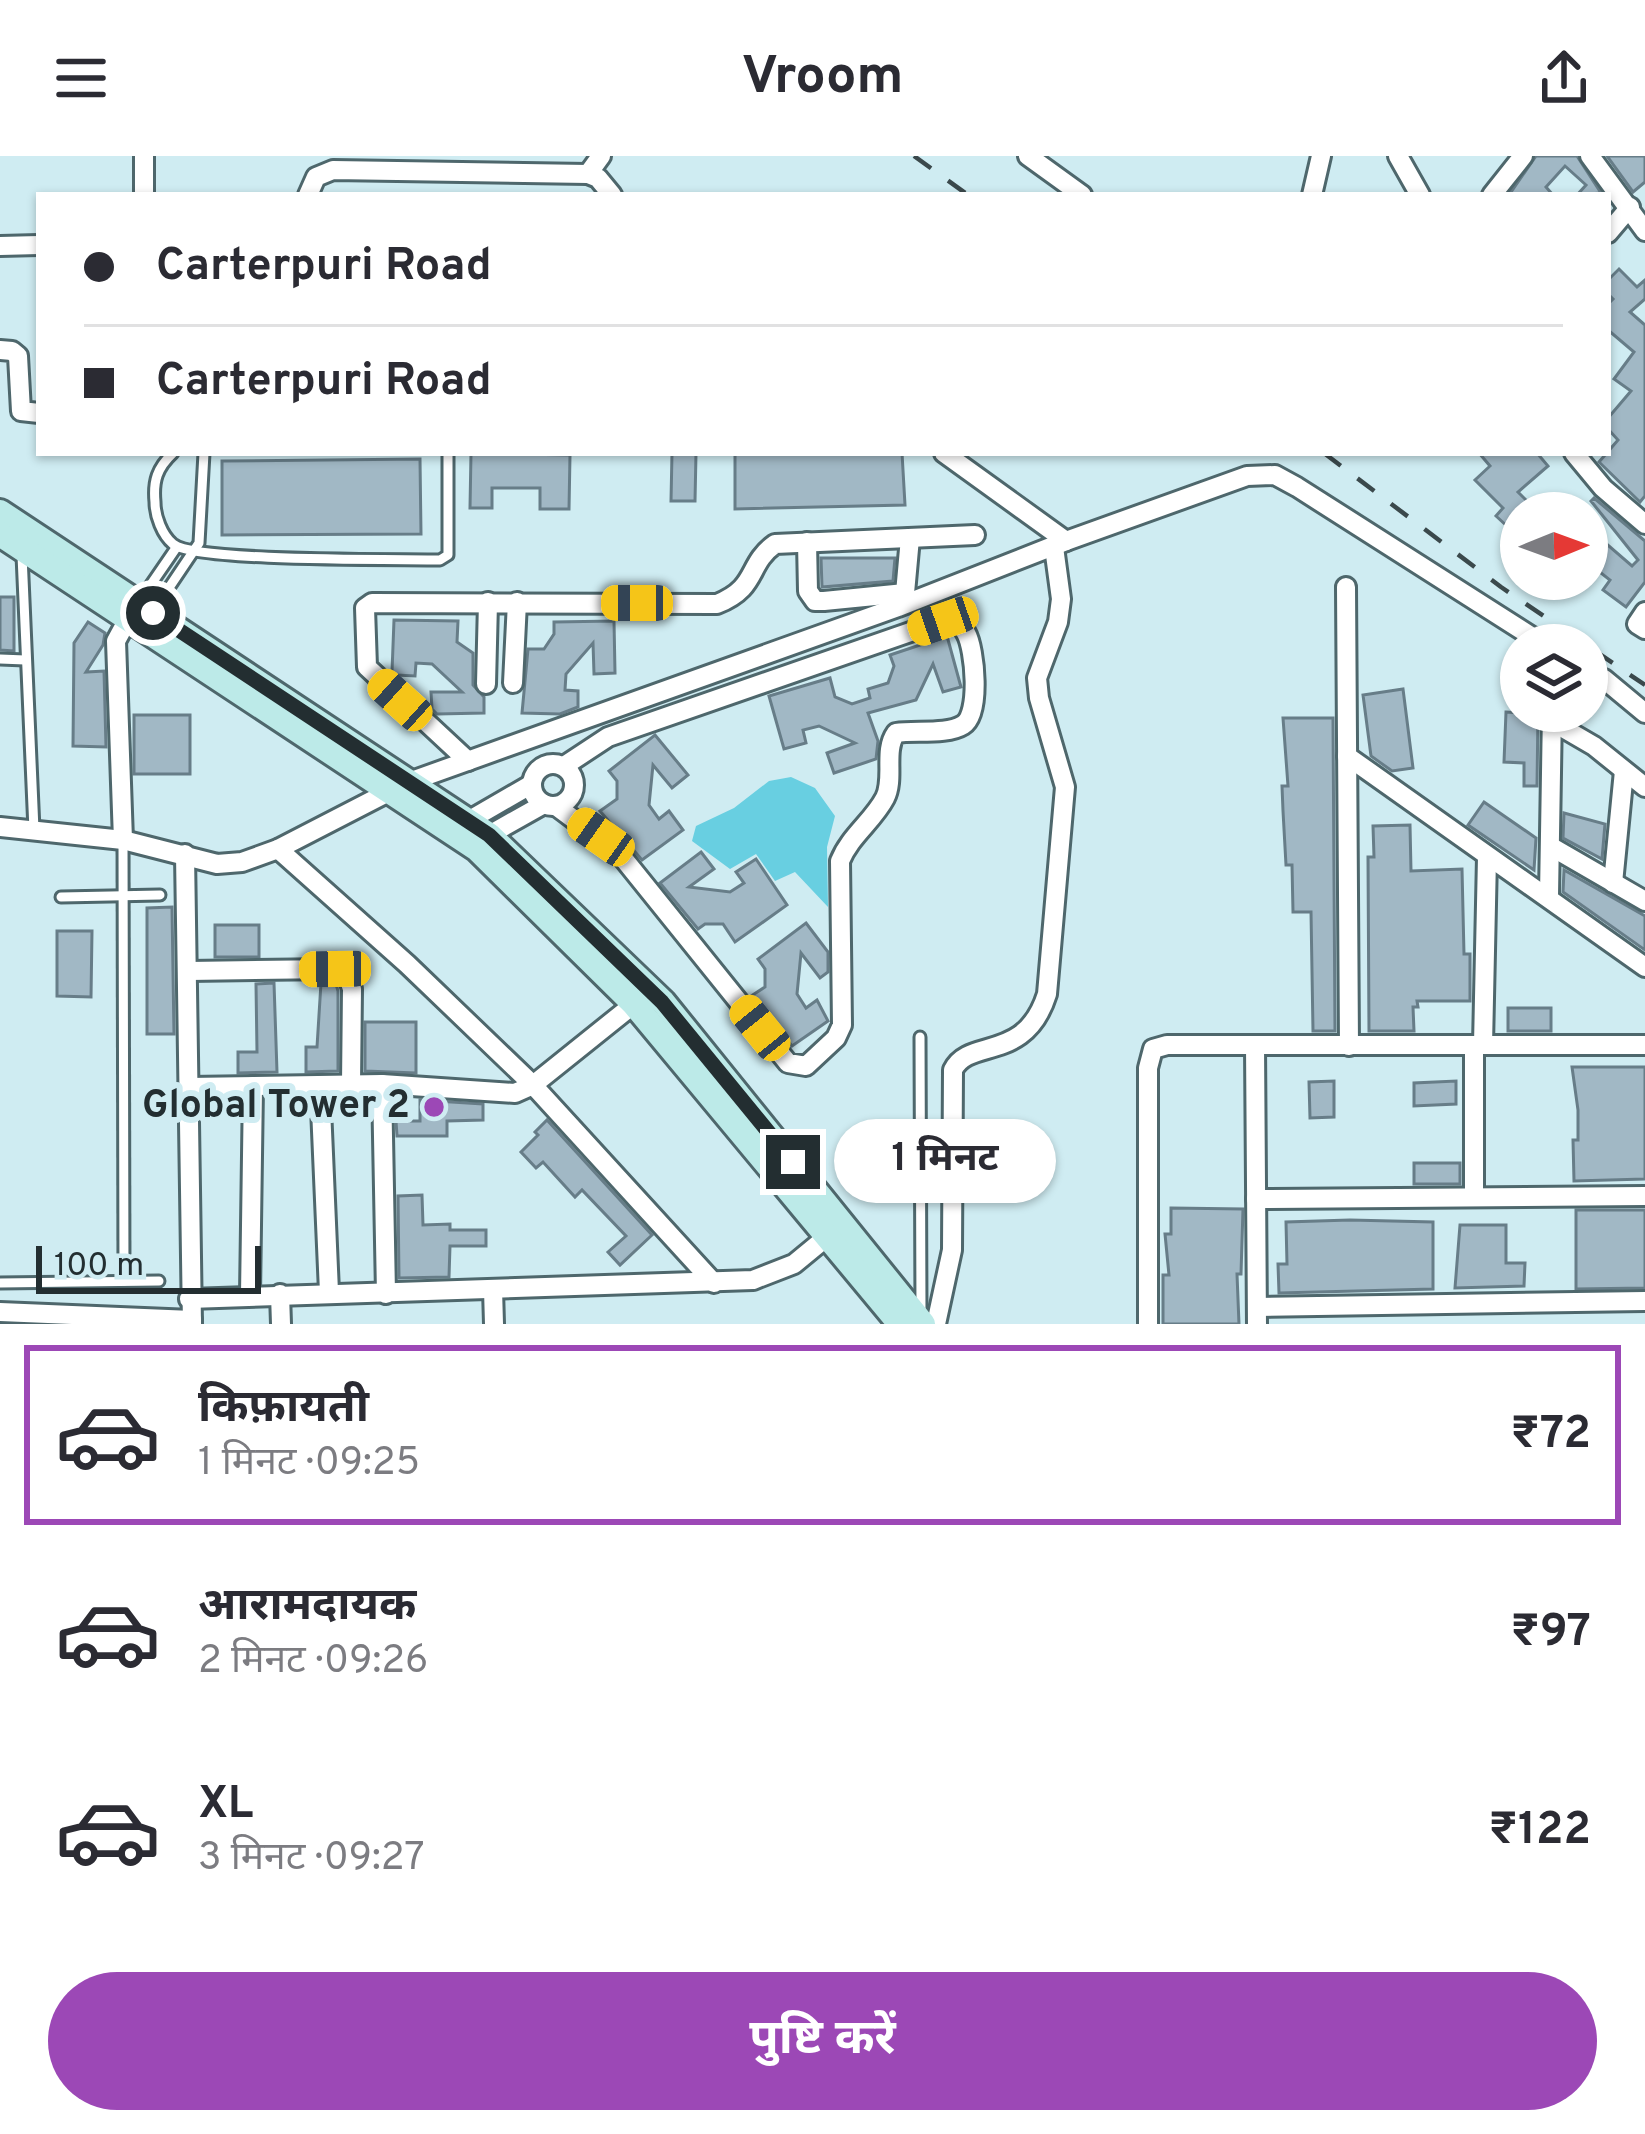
<!DOCTYPE html>
<html lang="hi">
<meta charset="utf-8">
<style>
:root{--surface:#fff;--page:#f2f2f3;--text:#2b2b33;--muted:#7c7c81;--line:#e1e1e2;--accent:#9c48b6}
body{margin:0;font-family:Overpass,"Noto Sans Devanagari",sans-serif;background:var(--page);color:var(--text);height:100vh;display:flex;flex-direction:column;font-size:45px;white-space:nowrap}
*{box-sizing:border-box;margin:0}
p{font-size:39px;color:var(--muted)}
.icon{flex:none;width:66px;height:66px;fill:none;stroke:currentColor;stroke-width:2;stroke-linecap:round;stroke-linejoin:round}
.map{position:relative;height:1168px;overflow:hidden}
.panel{display:flex;flex-direction:column;background:var(--surface);flex:1}
.panel>*{flex:none}
.top-card{position:absolute;left:36px;top:36px;width:1575px;height:264px;border-radius:0px;box-shadow:0 3px 9px #0004;display:grid;align-content:center;height:264px;padding:0 48px;background:var(--surface)}
.needle{width:78px;rotate:89deg}
.buttons{position:absolute;left:1500px;top:336px;display:grid;gap:24px}
.buttons a{display:grid;place-items:center;width:108px;height:108px;border-radius:50%;background:var(--surface);box-shadow:0 3px 9px #0004;font-size:60px}
.scale{position:absolute;left:36px;bottom:30px;width:225px;box-sizing:border-box;padding-left:12px;border:6px solid #232e31;border-top:0;font-size:33px;line-height:42px;white-space:nowrap;color:#232e31;-webkit-text-stroke:9px #cfecf2;paint-order:stroke}
.end{position:absolute;width:54px;height:54px;margin:-27px;border:15px solid #232e31;background:#fff;box-shadow:0 0 0 6px #fff}
.from{border-radius:50%}
.bubble{position:absolute;height:84px;border-radius:42px;background:var(--surface);box-shadow:0 3px 9px #0004;font-size:39px;font-weight:700;line-height:84px;text-align:center}
.car{position:absolute;width:36px;height:72px;margin:-36px -18px;border-radius:15px;box-shadow:0 0 9px 3px #0007;background:linear-gradient(#f5c518 24%,#345 0 40%,#f5c518 0 76%,#345 0 86%,#f5c518 0)}
.top-card b{display:flex;align-items:center;gap:42px;height:114px;font-size:45px}
.top-card b+b{border-top:3px solid var(--line)}
.top-card i{width:30px;height:30px;background:var(--text)}
ul{padding:21px 0 0;list-style:none}
li{display:flex;align-items:center;gap:36px;height:180px;margin:0 24px 18px;padding:0 24px;border:6px solid transparent;border-radius:0px}
li div{flex:1}
li b{display:block;font-size:45px}
li em{font-style:normal;font-weight:700}
li.selected{border-color:var(--accent)}
li>.icon{width:108px;height:108px;stroke-width:1.5}
.primary-button{display:flex;gap:24px;margin-top:auto;padding:24px 48px}
.primary-button a{flex:1;height:138px;border-radius:72px;background:var(--accent);color:#fff;font-size:48px;font-weight:700;line-height:138px;text-align:center}
header{display:flex;justify-content:space-between;align-items:center;height:156px;padding:0 48px;background:var(--surface);font-size:54px;font-weight:700}
.map>svg:first-child{display:block}
.green{fill:#68cfe1}
.building{fill:#a1b8c5;stroke:#677d88;stroke-width:3}
.lines{fill:none;stroke-linecap:round;stroke-linejoin:round}
.lane-casing{stroke:#4e676c;stroke-width:15}
.street-casing{stroke:#4e676c;stroke-width:24}
.secondary-casing{stroke:#4e676c;stroke-width:30}
.lane{stroke:#fff;stroke-width:9}
.street{stroke:#fff;stroke-width:18}
.secondary{stroke:#bceae8;stroke-width:24}
.rail{stroke:#3b494c;stroke-width:4.5;stroke-dasharray:21 21;stroke-linecap:butt}
.route{stroke:#232e31;stroke-width:15}
.poi-dot{fill:#9c48b6;stroke:#cfecf2;stroke-width:4.5}
.labels{text-anchor:middle;dominant-baseline:central;stroke-width:12;stroke-linejoin:round;paint-order:stroke}
.poi-label{font-size:39px;font-weight:bold;fill:#232e31;stroke:#cfecf2;text-anchor:end}
</style>
<header><svg class="icon" aria-label="menu" viewBox="0 0 24 24"><path d="M4 6h16M4 12h16M4 18h16"/></svg>Vroom<svg class="icon" aria-label="share" viewBox="0 0 24 24"><path d="M12 15V3M7 8l5-5 5 5M5 13v7h14v-7"/></svg></header>
<div class="map">
<svg width="1645" height="1168" viewBox="0 0 1645 1168">
<rect width="100%" height="100%" fill="#cfecf2"/>
<!-- green -->
<polygon class="green" points="791,621 815,632 835,660 827,691 828,751 795,716 775,725 756,698 730,713 692,685 696,670 734,652 769,625"/>
<!-- building -->
<g class="building">
<polygon points="1536,0 1577,0 1601,37 1577,39 1586,29 1565,10 1546,31 1553,39 1509,39"/>
<polygon points="1607,0 1645,0 1645,26 1633,36"/>
<polygon points="1619,113 1637,131 1645,124 1645,143 1630,156 1645,169 1645,340 1640,346 1599,306 1618,284 1608,273 1608,262 1631,235 1614,223 1634,196 1608,174 1608,148 1613,143 1608,138 1608,124"/>
<polygon points="471,297 570,299 569,353 540,353 540,332 492,332 492,352 470,352"/>
<polygon points="672,297 696,297 695,345 671,345"/>
<polygon points="735,297 902,297 905,349 735,353"/>
<polygon points="1479,297 1537,297 1548,310 1518,336 1532,350 1508,371 1496,360 1503,352 1475,324 1490,310"/>
<polygon points="420,303 421,378 222,379 222,305"/>
<polygon points="1594,342 1645,385 1645,426 1626,451 1603,434 1610,424 1587,406 1587,371 1632,410 1638,404 1591,345"/>
<polygon points="821,402 895,402 893,425 822,431"/>
<polygon points="0,441 14,441 14,495 0,494"/>
<polygon points="394,464 458,465 457,486 473,497 473,529 484,541 484,557 437,558 432,553 431,536 462,536 432,508 416,507 415,520 396,519 392,516"/>
<polygon points="614,465 615,517 594,518 593,487 566,518 565,534 578,535 578,551 560,558 522,557 528,493 544,493 554,478 554,466"/>
<polygon points="88,466 105,477 103,489 86,516 104,515 106,591 73,590 74,487"/>
<polygon points="947,480 961,531 943,536 933,508 916,544 868,557 878,585 876,603 834,617 827,597 855,587 819,570 803,574 806,587 784,593 769,540 830,522 835,541 852,548 870,542 868,533 888,527 894,510 890,499"/>
<polygon points="1403,533 1413,612 1392,615 1371,600 1363,539"/>
<polygon points="1506,556 1538,558 1537,630 1524,630 1524,607 1504,606"/>
<rect x="134" y="559" width="56" height="59"/>
<polygon points="1283,562 1333,562 1335,875 1313,875 1311,756 1293,756 1292,709 1286,709 1283,655 1282,630 1288,630"/>
<polygon points="655,579 688,619 672,632 653,609 649,649 659,663 669,655 683,674 642,704 600,655 617,643 617,625 609,615"/>
<polygon points="1484,646 1536,682 1534,714 1468,669"/>
<polygon points="1564,657 1605,668 1602,703 1563,682"/>
<polygon points="1410,669 1411,715 1462,713 1464,798 1470,798 1470,845 1417,845 1418,851 1413,851 1414,875 1369,875 1368,701 1374,701 1373,670"/>
<polygon points="701,696 714,713 689,731 730,736 744,727 736,716 756,703 787,749 735,786 723,768 705,768 698,773 660,727"/>
<polygon points="1564,714 1645,760 1645,794 1563,736"/>
<polygon points="172,751 174,878 147,878 147,752"/>
<polygon points="806,767 828,796 828,816 820,822 801,797 797,838 806,852 817,844 828,865 792,890 751,840 765,831 765,813 758,803"/>
<rect x="215" y="769" width="44" height="32"/>
<polygon points="57,775 92,775 91,841 57,840"/>
<polygon points="274,827 277,916 238,917 238,896 257,896 256,828"/>
<polygon points="321,827 336,828 338,835 338,915 306,916 306,891 317,891"/>
<rect x="1508" y="852" width="43" height="23"/>
<polygon points="365,866 416,866 416,917 365,915"/>
<polygon points="1572,911 1645,911 1645,1023 1574,1025 1573,984 1578,984 1578,954"/>
<polygon points="1334,925 1334,961 1310,962 1309,926"/>
<polygon points="1456,925 1456,948 1414,950 1414,927"/>
<polygon points="420,944 483,948 483,964 447,965 447,980 397,980 396,965 420,965"/>
<polygon points="547,964 652,1079 620,1109 608,1096 626,1080 582,1034 575,1041 543,1006 536,1012 521,996 538,979 535,976"/>
<rect x="1414" y="1007" width="46" height="21"/>
<polygon points="422,1039 423,1069 450,1068 450,1074 486,1074 486,1090 450,1090 449,1121 399,1122 398,1040"/>
<polygon points="1171,1052 1243,1053 1241,1118 1237,1118 1239,1168 1163,1168 1163,1119 1169,1119 1165,1078 1171,1078"/>
<polygon points="1576,1054 1645,1054 1645,1132 1576,1133"/>
<polygon points="1350,1064 1433,1066 1433,1133 1279,1137 1278,1108 1287,1108 1286,1066"/>
<polygon points="1460,1069 1506,1069 1506,1107 1525,1107 1524,1130 1455,1132"/>
</g>
<g class="lines">
<defs>
<g id="lane">
<path d="M173 297C157 312 153 325 155 346 155 360 162 379 173 388 194 406 399 403 440 404L448 399V297"/>
<polyline points="22,399 34,674"/>
<polyline points="141,443 176,392"/>
<polyline points="152,457 199,387 204,297"/>
<polyline points="0,503 25,504"/>
<polyline points="123,684 124,1125"/>
<polyline points="61,741 160,739"/>
<polyline points="920,881 921,1157"/>
<polyline points="0,1127 159,1125"/>
</g>
<g id="street">
<polyline points="601,0 588,18 598,22 612,39"/>
<polyline points="1028,0 1082,39"/>
<polyline points="1398,0 1420,39"/>
<polyline points="1590,0 1645,75"/>
<polyline points="144,39 144,0"/>
<polyline points="308,39 316,21 333,14 588,18"/>
<polyline points="1312,39 1321,0"/>
<polyline points="1492,39 1523,0"/>
<polyline points="1608,77 1630,51"/>
<polyline points="0,90 39,89"/>
<polyline points="0,194 12,195 18,200 21,255 39,257"/>
<polyline points="944,297 1066,385"/>
<polyline points="1574,297 1603,332 1645,368"/>
<polyline points="807,386 808,435 815,445 824,445 905,437 910,382"/>
<polyline points="1346,431 1349,890"/>
<polyline points="1645,456 1637,468 1645,473"/>
<polyline points="1587,516 1604,523 1645,557"/>
<polyline points="513,527 517,446"/>
<polyline points="486,528 488,446"/>
<polyline points="1551,565 1594,590 1645,631"/>
<polyline points="1347,600 1645,811"/>
<path d="M468 605 367 511 365 452 372 447 717 448C759 431 746 409 775 388L975 379"/>
<circle cx="553" cy="629" r="21"/>
<path d="M556 650 619 697 788 907 806 910 836 882 842 869 840 705C850 680 873 665 885 642 895 622 883 595 896 577 915 574 947 579 963 569 981 558 975 493 966 477 962 470 959 468 952 464L942 465 608 581 564 610"/>
<polyline points="0,671 123,684 217,708 242,706 278,693 406,627 898,451 1066,385 1247,320 1275,319 1297,331 1545,489"/>
<polyline points="462,674 468,665 532,628"/>
<polyline points="123,684 116,485 128,463"/>
<polyline points="483,686 489,679 544,648"/>
<polyline points="1550,690 1645,745"/>
<polyline points="278,693 407,808 533,929 714,1127"/>
<polyline points="185,698 192,1168"/>
<polyline points="1613,727 1624,615"/>
<polyline points="1549,740 1552,555"/>
<polyline points="189,815 335,813 347,818 352,833 351,928"/>
<polyline points="1255,889 1257,1168"/>
<polyline points="1483,889 1487,701"/>
<polyline points="382,928 386,1138"/>
<polyline points="320,929 329,1136"/>
<polyline points="189,931 382,928 515,937 533,929 634,848"/>
<polyline points="1474,1041 1474,889 1645,889"/>
<polyline points="1256,1043 1645,1040"/>
<polyline points="493,1133 494,1168"/>
<polyline points="280,1138 281,1168"/>
<polyline points="250,1139 253,930"/>
<polyline points="189,1143 753,1124 794,1108 828,1080"/>
<polyline points="1257,1151 1645,1145"/>
<polyline points="0,1156 192,1164"/>
<path d="M936 1168 952 1094 953 914C969 881 1025 908 1047 838L1065 631 1039 542 1037 522 1058 466 1061 443 1054 391"/>
<polyline points="1148,1168 1148,912 1153,893 1167,889 1474,889"/>
</g>
<g id="secondary">
<polyline points="0,356 489,679 663,846 923,1168"/>
<polyline points="0,378 477,693 634,848 900,1168"/>
</g>
</defs>
<!-- lane casing -->
<use href="#lane" class="lane-casing"/>
<!-- street casing -->
<use href="#street" class="street-casing"/>
<!-- secondary casing -->
<use href="#secondary" class="secondary-casing"/>
<!-- lane -->
<use href="#lane" class="lane"/>
<!-- street -->
<use href="#street" class="street"/>
<!-- secondary -->
<use href="#secondary" class="secondary"/>
<!-- rail -->
<g class="rail">
<polyline points="914,0 968,39"/>
<polyline points="1324,297 1501,431 1645,529"/>
</g>
</g>
<g class="lines">
<!-- route -->
<polyline class="route" points="153,457 489,679 662,846 793,1006"/>
</g>
<!-- markers -->
<circle class="poi-dot" cx="434" cy="951" r="12"/>
<g class="labels">
<!-- poi labels -->
<g class="poi-label">
<text x="410" y="951">Global Tower 2</text>
</g>
</g>
</svg>
<div class="buttons">
<a><svg class="needle" viewBox="-14 -14 28 28"><path d="M0-13l5 13h-10z" fill="#e53935"/><path d="M0 13l5-13h-10z" fill="#7c7c81"/></svg></a>
<a><svg class="icon" aria-label="layers" viewBox="0 0 24 24"><path d="M12 4l9 5-9 5-9-5zM3 14l9 5 9-5"/></svg></a>
</div>
<div class="scale">100 m</div>
<i class="end from" style="left:153px;top:457px"></i>
<i class="end" style="left:793px;top:1006px"></i>
<div class="bubble" style="left:834px;top:963px;width:222px">1 मिनट</div>
<i class="car" style="left:637px;top:447px;rotate:270deg"></i>
<i class="car" style="left:943px;top:465px;rotate:251deg"></i>
<i class="car" style="left:400px;top:544px;rotate:312deg"></i>
<i class="car" style="left:601px;top:681px;rotate:305deg"></i>
<i class="car" style="left:335px;top:813px;rotate:269deg"></i>
<i class="car" style="left:760px;top:872px;rotate:321deg"></i>
<div class="top-card">
<b><i class="from"></i>Carterpuri Road</b>
<b><i></i>Carterpuri Road</b>
</div>
</div>
<section class="panel">
<ul>
<li class="selected"><svg class="icon" aria-label="car" viewBox="0 0 24 24"><path d="M5 17H2v-5l4-1 3-4h7l3 4 3 1v5h-3M9 17h6M6 11h13"/><circle cx="7" cy="17" r="2"/><circle cx="17" cy="17" r="2"/></svg><div><b>किफ़ायती</b><p>1 मिनट · 09:25</p></div><em>₹72</em></li>
<li><svg class="icon" aria-label="car" viewBox="0 0 24 24"><path d="M5 17H2v-5l4-1 3-4h7l3 4 3 1v5h-3M9 17h6M6 11h13"/><circle cx="7" cy="17" r="2"/><circle cx="17" cy="17" r="2"/></svg><div><b>आरामदायक</b><p>2 मिनट · 09:26</p></div><em>₹97</em></li>
<li><svg class="icon" aria-label="car" viewBox="0 0 24 24"><path d="M5 17H2v-5l4-1 3-4h7l3 4 3 1v5h-3M9 17h6M6 11h13"/><circle cx="7" cy="17" r="2"/><circle cx="17" cy="17" r="2"/></svg><div><b>XL</b><p>3 मिनट · 09:27</p></div><em>₹122</em></li>
</ul>
<div class="primary-button"><a>पुष्टि करें</a></div>
</section>
